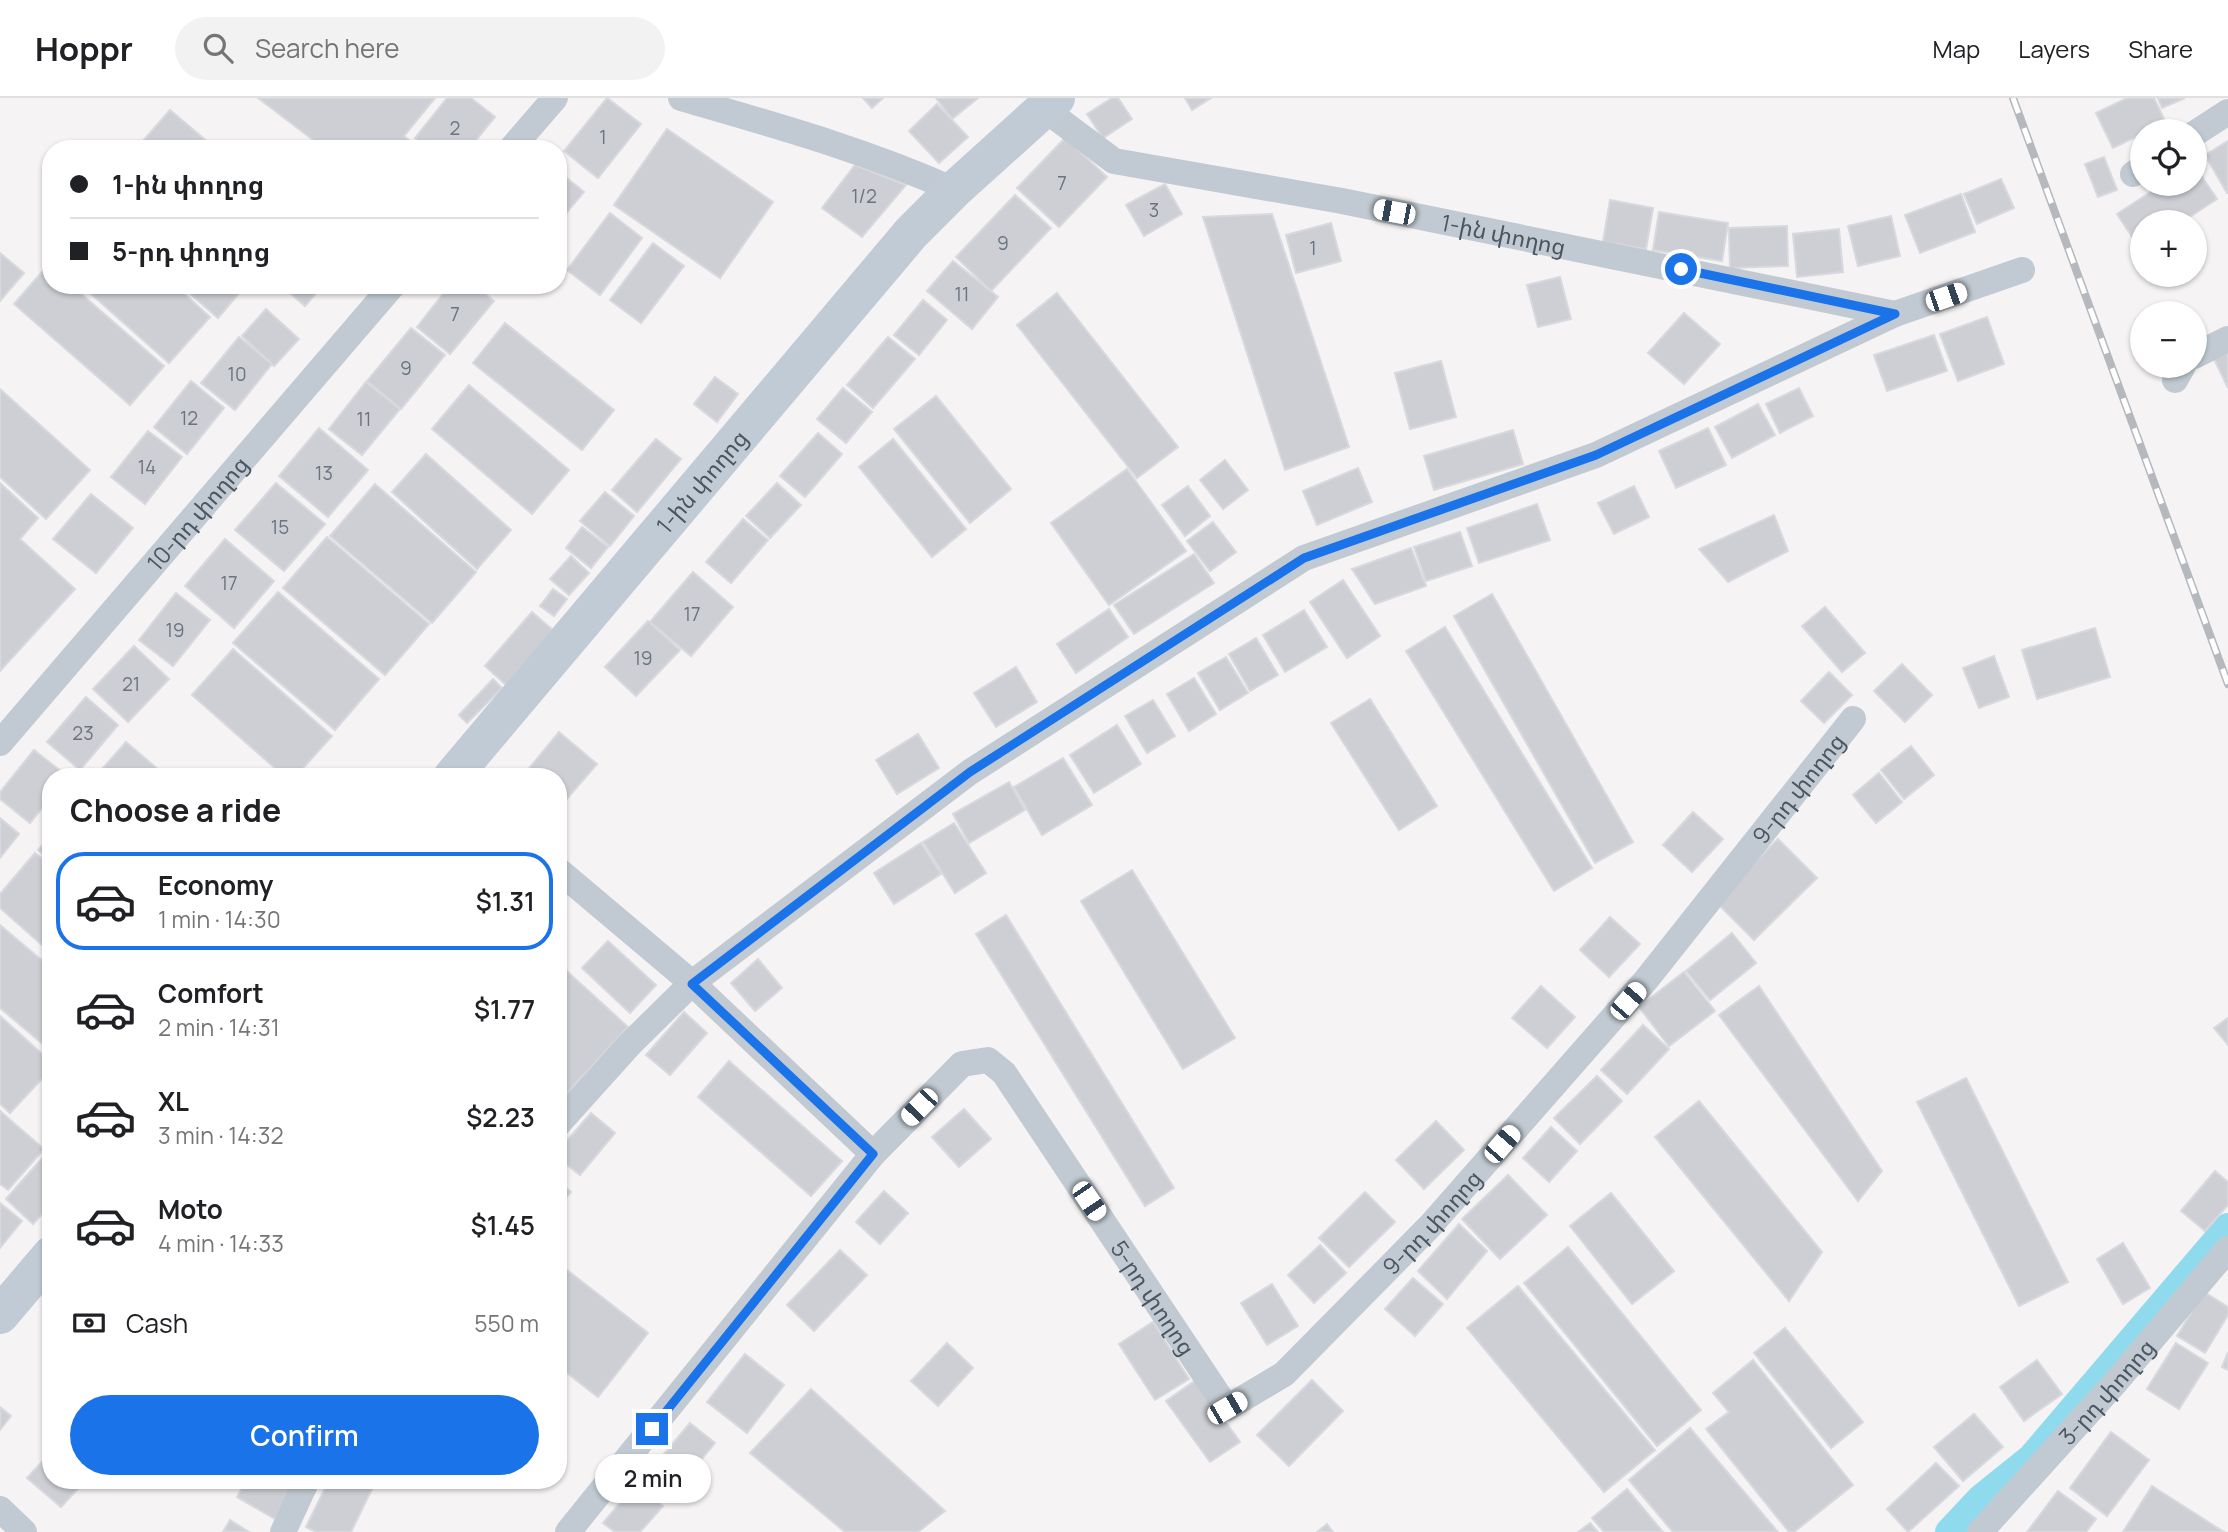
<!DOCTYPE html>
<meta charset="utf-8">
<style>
:root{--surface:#fff;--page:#f2f2f2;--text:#202124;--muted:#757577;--line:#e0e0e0;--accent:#1a73e8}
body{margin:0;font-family:Manrope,"Noto Sans Armenian",sans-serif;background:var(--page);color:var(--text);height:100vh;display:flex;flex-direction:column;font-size:26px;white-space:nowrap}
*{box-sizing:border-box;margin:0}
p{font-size:23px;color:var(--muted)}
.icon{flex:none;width:38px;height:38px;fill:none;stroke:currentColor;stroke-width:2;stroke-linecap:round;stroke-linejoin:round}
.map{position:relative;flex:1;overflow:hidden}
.details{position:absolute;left:42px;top:670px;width:525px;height:721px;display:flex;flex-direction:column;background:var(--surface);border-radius:28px;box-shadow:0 2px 5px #0004}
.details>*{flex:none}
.banner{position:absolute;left:42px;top:42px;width:525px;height:154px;border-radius:28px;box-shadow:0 2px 5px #0004;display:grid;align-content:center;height:154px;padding:0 28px;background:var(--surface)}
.controls{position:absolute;left:2130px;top:21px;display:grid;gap:14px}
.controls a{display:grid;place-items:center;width:77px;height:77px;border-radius:50%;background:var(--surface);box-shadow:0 2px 5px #0004;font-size:35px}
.end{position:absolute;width:32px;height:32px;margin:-16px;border:9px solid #1a73e8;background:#fff;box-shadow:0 0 0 4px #fff}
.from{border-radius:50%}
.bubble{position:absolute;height:49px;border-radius:24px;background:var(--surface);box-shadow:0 2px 5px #0004;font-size:23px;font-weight:600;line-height:49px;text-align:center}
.car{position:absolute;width:21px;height:42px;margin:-21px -10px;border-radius:9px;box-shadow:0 0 5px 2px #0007;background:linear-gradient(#fff 24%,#345 0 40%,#fff 0 76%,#345 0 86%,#fff 0)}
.banner b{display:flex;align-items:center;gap:24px;height:66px;font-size:26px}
.banner b+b{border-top:2px solid var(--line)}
.banner i{width:18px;height:18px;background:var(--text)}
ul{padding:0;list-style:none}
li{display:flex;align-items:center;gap:21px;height:98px;margin:0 14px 10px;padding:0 14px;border:4px solid transparent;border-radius:28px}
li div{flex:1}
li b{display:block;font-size:26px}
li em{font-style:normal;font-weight:600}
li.selected{border-color:var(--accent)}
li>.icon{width:63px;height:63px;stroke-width:1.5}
h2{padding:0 28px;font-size:32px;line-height:84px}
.pay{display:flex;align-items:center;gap:18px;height:77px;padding:0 28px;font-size:26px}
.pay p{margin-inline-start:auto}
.cta{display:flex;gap:14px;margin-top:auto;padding:14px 28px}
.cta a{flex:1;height:80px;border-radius:42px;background:var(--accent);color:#fff;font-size:28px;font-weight:600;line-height:80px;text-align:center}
header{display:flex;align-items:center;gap:42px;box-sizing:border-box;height:98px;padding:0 35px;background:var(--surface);border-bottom:2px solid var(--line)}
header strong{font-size:33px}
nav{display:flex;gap:38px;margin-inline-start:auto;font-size:24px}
.search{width:490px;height:63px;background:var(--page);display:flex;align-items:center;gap:18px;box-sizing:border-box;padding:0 24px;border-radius:38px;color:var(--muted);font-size:26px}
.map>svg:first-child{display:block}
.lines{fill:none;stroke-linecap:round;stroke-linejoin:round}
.canal{stroke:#90daee;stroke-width:28}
.building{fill:#cdcfd5;stroke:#d7d9de;stroke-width:2}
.minor{stroke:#c1cad2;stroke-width:26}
.secondary{stroke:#c1cbd6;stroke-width:38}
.rail-casing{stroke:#b5b8bd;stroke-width:8}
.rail{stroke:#fff;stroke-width:5;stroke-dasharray:16;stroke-linecap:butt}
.route{stroke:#1a73e8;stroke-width:9}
.labels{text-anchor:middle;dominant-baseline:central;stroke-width:7;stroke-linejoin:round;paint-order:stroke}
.number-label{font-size:19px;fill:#6b747e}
.street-label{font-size:23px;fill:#4a5661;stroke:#fff}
</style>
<header>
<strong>Hoppr</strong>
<div class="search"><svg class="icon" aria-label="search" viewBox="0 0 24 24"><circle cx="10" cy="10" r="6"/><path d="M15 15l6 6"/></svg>Search here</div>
<nav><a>Map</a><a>Layers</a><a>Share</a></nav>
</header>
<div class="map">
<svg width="2228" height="1434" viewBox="0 0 2228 1434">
<rect width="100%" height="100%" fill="#f5f3f3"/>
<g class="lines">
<!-- canal -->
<polyline class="canal" points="1949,1434 1980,1401 2031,1360 2228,1129"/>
</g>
<!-- building -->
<g class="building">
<polygon points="258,0 435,0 404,38 419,51 325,51"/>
<polygon points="447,0 471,0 495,19 469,51 428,51 415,40"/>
<polygon points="607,0 641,26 598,80 564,53"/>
<polygon points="863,0 883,0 872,10"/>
<polygon points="936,0 978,0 952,21"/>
<polygon points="1112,0 1118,0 1132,21 1103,40 1087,16"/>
<polygon points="1185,0 1211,0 1192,12"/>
<polygon points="2127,0 2154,0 2166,25 2148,33 2142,33 2142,36 2113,50 2096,15"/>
<polygon points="2158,0 2185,0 2162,10"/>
<polygon points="937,6 968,39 939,65 909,33"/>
<polygon points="170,12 216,51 136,51"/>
<polygon points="667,31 773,104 720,180 614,107"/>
<polygon points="1065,40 1107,79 1059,129 1017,90"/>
<polygon points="2228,43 2228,95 2227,95 2205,57"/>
<polygon points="2104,59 2117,92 2098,99 2085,66"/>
<polygon points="855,67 906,87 862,139 822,110"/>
<polygon points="2194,67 2217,101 2182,124 2142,124 2142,137 2134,142 2117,116 2163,86 2194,86"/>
<polygon points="558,73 584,94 558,125"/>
<polygon points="2001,81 2014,110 1977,126 1964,96"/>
<polygon points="1165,86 1182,116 1144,138 1126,107"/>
<polygon points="1961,96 1975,134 1920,155 1905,117"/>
<polygon points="1015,97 1051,130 991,193 956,159"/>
<polygon points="1610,102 1653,110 1646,151 1603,144"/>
<polygon points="1659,114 1728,125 1722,163 1653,152"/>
<polygon points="610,115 642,140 600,197 567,172"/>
<polygon points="1272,116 1349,349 1285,372 1203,119"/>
<polygon points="1891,118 1900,158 1858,168 1848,128"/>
<polygon points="1331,125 1341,163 1296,175 1286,137"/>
<polygon points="1787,128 1788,168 1730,170 1729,130"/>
<polygon points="1839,131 1843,174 1797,179 1793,136"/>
<polygon points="653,145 684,168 641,225 610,202"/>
<polygon points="0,155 24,175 0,203"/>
<polygon points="953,163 998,199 972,231 927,193"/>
<polygon points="48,167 51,170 51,187 71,187 164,268 130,307 14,206"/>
<polygon points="1560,179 1571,221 1538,229 1527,187"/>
<polygon points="81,187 175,187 210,219 169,265"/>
<polygon points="180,187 246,187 218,220"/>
<polygon points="281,187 323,187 305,208"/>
<polygon points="450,187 474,187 494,203 450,256 417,229"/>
<polygon points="1057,195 1178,349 1137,380 1017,227"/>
<polygon points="923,202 947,222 919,257 894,237"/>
<polygon points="266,211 299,241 274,268 242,238"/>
<polygon points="1684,215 1720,246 1684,286 1648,255"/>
<polygon points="1987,219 2004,266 1958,283 1940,236"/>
<polygon points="505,225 614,312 582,352 473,265"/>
<polygon points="411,230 445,257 401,311 367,283"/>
<polygon points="1934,237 1947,273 1887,293 1874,257"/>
<polygon points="239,239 272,266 235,312 201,285"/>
<polygon points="888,239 915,261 873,310 847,287"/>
<polygon points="2228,255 2228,290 2214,261"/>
<polygon points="1441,263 1456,319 1410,331 1395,275"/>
<polygon points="715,279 738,296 717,324 694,306"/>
<polygon points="191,283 224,310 187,356 154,329"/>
<polygon points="366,284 400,311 362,357 329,331"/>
<polygon points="469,287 569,372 532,416 432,331"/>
<polygon points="843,290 872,314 846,345 817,321"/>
<polygon points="1799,290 1813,318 1780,335 1766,306"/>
<polygon points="0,291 90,372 46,421 0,379"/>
<polygon points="936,298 1011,391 970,425 894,331"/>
<polygon points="1758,306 1775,337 1732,360 1715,329"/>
<polygon points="319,330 368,372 328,419 279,378"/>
<polygon points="1708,330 1726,367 1676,390 1659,353"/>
<polygon points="1513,332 1523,366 1434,392 1424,358"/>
<polygon points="148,333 182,359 145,406 111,379"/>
<polygon points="818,335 842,356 805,399 780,378"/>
<polygon points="656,341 681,361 637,414 612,392"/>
<polygon points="893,341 966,431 932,459 859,369"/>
<polygon points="426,356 511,432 477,471 392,394"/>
<polygon points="1225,362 1248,392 1223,411 1200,382"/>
<polygon points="1358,370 1372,404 1317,427 1303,393"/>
<polygon points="1127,371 1186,453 1109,507 1051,425"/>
<polygon points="0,385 38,420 20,441 75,491 0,573"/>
<polygon points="276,385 325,426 284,473 235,432"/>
<polygon points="777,385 801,407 770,440 746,418"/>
<polygon points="375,386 476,474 432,525 330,438"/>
<polygon points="1188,388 1210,418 1185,438 1162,407"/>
<polygon points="1634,388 1649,419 1614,436 1598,405"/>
<polygon points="605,394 634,418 610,448 580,423"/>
<polygon points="91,396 133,430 96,475 53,441"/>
<polygon points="1537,406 1550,442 1479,465 1467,430"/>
<polygon points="1774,417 1788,453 1728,484 1699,451"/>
<polygon points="743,421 768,442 731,485 706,464"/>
<polygon points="1213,424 1236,454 1210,473 1187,443"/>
<polygon points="582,429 608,449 591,470 566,450"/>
<polygon points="1460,434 1472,468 1426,483 1414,449"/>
<polygon points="327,439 429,526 385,577 283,490"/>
<polygon points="225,441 274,483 234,530 185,488"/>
<polygon points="1411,450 1426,488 1375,506 1352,471"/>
<polygon points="1194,456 1214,485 1134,536 1114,507"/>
<polygon points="571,458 589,475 569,497 550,481"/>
<polygon points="693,474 733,509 691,558 650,524"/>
<polygon points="1343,482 1380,538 1347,560 1310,504"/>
<polygon points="553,491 567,501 554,518 540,508"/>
<polygon points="278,494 379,581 335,632 233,545"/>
<polygon points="176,495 210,522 173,568 139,542"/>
<polygon points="1492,496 1633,744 1595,765 1454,518"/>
<polygon points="1825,509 1865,555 1842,574 1802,528"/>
<polygon points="1109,511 1128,539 1076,575 1057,546"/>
<polygon points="1304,512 1327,549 1285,574 1263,537"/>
<polygon points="532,514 553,532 506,587 485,568"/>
<polygon points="648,523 680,552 636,598 605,569"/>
<polygon points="1445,529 1592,770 1554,793 1406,553"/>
<polygon points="2095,530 2110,579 2037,601 2022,552"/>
<polygon points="1256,540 1278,577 1250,593 1229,556"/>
<polygon points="134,548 169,581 128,624 93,591"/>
<polygon points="233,551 332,638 295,679 285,679 192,597"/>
<polygon points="1994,558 2009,599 1979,610 1963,570"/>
<polygon points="1226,559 1248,595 1220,612 1198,575"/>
<polygon points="1902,566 1932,597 1905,624 1874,593"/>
<polygon points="1016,569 1037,604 996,629 974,595"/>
<polygon points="1829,574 1852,597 1824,625 1801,603"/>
<polygon points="1194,580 1216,616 1189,633 1167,596"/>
<polygon points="493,581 502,590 467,625 459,617"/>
<polygon points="86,599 118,627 80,672 47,644"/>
<polygon points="1370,601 1437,708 1399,732 1331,625"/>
<polygon points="1153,602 1175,638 1147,655 1125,618"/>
<polygon points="1117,627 1141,666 1094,695 1070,657"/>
<polygon points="559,634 597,666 558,711 558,679 522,679"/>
<polygon points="918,636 939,670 897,696 876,662"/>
<polygon points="126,644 167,679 95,679"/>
<polygon points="1911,648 1934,677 1904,701 1881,672"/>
<polygon points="34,652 67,678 51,679 51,699 30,725 0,701 0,694"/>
<polygon points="1063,660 1092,707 1042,737 1014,689"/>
<polygon points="1879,675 1902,704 1876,725 1853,697"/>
<polygon points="1009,684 1025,712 969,745 953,716"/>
<polygon points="1693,714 1723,741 1692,774 1663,747"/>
<polygon points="0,720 19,736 0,760"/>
<polygon points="954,725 986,775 955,795 923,744"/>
<polygon points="51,738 51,763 38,752"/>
<polygon points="1778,741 1817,780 1754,842 1715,803"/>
<polygon points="921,745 941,776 894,806 874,775"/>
<polygon points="35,755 51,768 51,855 0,810 0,796"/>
<polygon points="1132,772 1235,940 1183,971 1081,803"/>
<polygon points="1006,817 1174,1090 1145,1108 976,836"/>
<polygon points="1610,819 1640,846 1609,879 1580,852"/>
<polygon points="0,827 51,870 51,953 0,910"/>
<polygon points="1732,835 1756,865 1710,902 1686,873"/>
<polygon points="608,843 656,887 630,915 582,870"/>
<polygon points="758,861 782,890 755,913 731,885"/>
<polygon points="558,865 628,929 558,1005"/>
<polygon points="1684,874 1715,913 1669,948 1639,909"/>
<polygon points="1541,888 1575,919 1547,950 1512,920"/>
<polygon points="1759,888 1882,1073 1858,1103 1719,917"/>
<polygon points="684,914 707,935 670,977 646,957"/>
<polygon points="0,918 51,964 51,971 10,1015 0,1006"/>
<polygon points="2228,920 2228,947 2214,930"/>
<polygon points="1643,927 1669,951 1627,996 1601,972"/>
<polygon points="729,963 842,1063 811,1098 698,999"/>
<polygon points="1597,978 1622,1003 1580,1046 1554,1020"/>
<polygon points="1966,980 2068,1184 2019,1208 1917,1004"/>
<polygon points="1699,1003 1822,1154 1789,1203 1655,1039"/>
<polygon points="964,1011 991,1041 959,1069 932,1039"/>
<polygon points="0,1013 44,1051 8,1092 0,1086"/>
<polygon points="591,1015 615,1035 580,1077 558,1060 558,1053"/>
<polygon points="1436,1023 1464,1052 1424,1091 1396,1062"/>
<polygon points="1551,1029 1577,1053 1549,1084 1523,1060"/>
<polygon points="50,1051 51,1106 33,1126 6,1101"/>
<polygon points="2215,1073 2228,1084 2228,1107 2205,1133 2181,1113"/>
<polygon points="1508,1077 1547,1117 1500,1161 1462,1121"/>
<polygon points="558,1083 571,1094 558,1108"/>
<polygon points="884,1093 908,1115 880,1146 856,1124"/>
<polygon points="1365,1094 1395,1124 1349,1169 1319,1140"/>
<polygon points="1611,1095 1674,1173 1632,1206 1570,1128"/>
<polygon points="0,1105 22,1123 0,1150"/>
<polygon points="1459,1126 1487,1153 1447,1201 1418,1173"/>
<polygon points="2123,1145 2150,1190 2123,1206 2097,1161"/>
<polygon points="1320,1147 1346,1175 1314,1205 1288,1177"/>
<polygon points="1568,1149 1701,1312 1657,1348 1524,1185"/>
<polygon points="840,1152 867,1177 814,1233 787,1207"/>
<polygon points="558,1165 648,1235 598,1299 558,1268"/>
<polygon points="1413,1180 1443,1206 1415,1238 1385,1211"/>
<polygon points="1272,1186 1298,1228 1267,1247 1241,1205"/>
<polygon points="1518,1188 1655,1352 1604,1394 1467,1230"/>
<polygon points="2204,1194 2228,1209 2228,1217 2205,1255 2177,1238"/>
<polygon points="1153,1224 1189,1281 1155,1302 1119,1246"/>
<polygon points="1785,1230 1863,1324 1831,1350 1754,1255"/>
<polygon points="947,1245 973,1270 938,1308 911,1283"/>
<polygon points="2176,1245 2208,1265 2179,1311 2147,1291"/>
<polygon points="2228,1254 2228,1272 2222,1269"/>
<polygon points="745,1256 784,1287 747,1335 707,1304"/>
<polygon points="1753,1262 1853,1387 1794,1434 1789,1434 1706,1331 1729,1314 1713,1295"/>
<polygon points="2037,1262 2062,1296 2024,1323 2000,1289"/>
<polygon points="1196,1282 1240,1344 1210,1364 1166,1303"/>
<polygon points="1312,1282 1343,1313 1289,1368 1257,1337"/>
<polygon points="811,1291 945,1413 918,1434 845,1434 750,1355"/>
<polygon points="0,1309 11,1318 0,1332"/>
<polygon points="1974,1316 2003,1349 1963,1383 1934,1349"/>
<polygon points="690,1325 715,1345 678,1390 653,1369"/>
<polygon points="1690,1330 1778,1434 1673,1434 1629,1382"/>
<polygon points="2111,1334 2149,1362 2107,1418 2070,1390"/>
<polygon points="51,1354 51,1382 84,1384 61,1409 27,1380"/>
<polygon points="1936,1365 1959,1388 1908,1434 1887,1411"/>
<polygon points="246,1382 289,1382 295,1386 275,1421 237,1399"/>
<polygon points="329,1382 359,1382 373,1389 351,1434 316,1434 306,1429"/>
<polygon points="636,1386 663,1408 640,1434 615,1434 603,1425"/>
<polygon points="2152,1388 2224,1434 2123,1434"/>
<polygon points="1627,1391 1663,1434 1604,1434 1592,1420"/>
<polygon points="2058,1393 2096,1421 2086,1434 2027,1434"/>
<polygon points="230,1422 249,1434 223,1434"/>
<polygon points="1590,1425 1598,1434 1578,1434"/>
<polygon points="1327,1426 1333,1434 1317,1434"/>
</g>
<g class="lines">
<!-- minor -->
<g class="minor">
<path d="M681 0C774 27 865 52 954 92"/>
<path id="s1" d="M1043 10 1114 63 1342 103 1895 216"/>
<polyline points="2194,36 2228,14"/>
<polyline points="511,51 555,0"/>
<polyline points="2133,76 2142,70"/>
<polyline points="2194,258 2228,241"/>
<polyline points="2175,282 2183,268"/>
<path id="s2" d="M0 645 393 187"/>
<polyline points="558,772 692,885 873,1056"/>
<polyline points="558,1026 630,946 692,885 970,674 1304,460 1596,357 1895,216 2022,172"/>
<polyline points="0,1411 24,1434"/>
<polyline points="283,1434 307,1382"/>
<path id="s3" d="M568 1434 873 1056 962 966 988 962 1004 975 1227 1310 1284 1276 1430 1128 1646 882 1853 621"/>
<path id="s4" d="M1980 1434 2114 1286 2228 1151"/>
</g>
<!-- secondary -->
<g class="secondary">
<path id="s5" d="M452 679 911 135 954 92 1056 0"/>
<polyline points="0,1217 51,1157"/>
</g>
<defs>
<polyline id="rail" points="2013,0 2228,586"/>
</defs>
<!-- rail casing -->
<use href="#rail" class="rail-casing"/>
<!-- rail -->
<use href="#rail" class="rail"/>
</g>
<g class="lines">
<!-- route -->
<polyline class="route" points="652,1331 873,1056 692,886 970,674 1304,460 1596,357 1895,216 1681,171"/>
</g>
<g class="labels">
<!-- number labels -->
<g class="number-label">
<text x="455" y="30">2</text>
<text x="603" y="39">1</text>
<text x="1062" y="85">7</text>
<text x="864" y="98">1/2</text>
<text x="1154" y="112">3</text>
<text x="1003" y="145">9</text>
<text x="1313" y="150">1</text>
<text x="962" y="196">11</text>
<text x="455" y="216">7</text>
<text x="406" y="270">9</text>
<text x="237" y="276">10</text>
<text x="189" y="320">12</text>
<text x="364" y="321">11</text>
<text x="147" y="369">14</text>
<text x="324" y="375">13</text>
<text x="280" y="429">15</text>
<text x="229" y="485">17</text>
<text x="692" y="516">17</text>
<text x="175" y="532">19</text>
<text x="643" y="560">19</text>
<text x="131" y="586">21</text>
<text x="83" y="635">23</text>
</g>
<!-- street labels -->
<g class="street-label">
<text stroke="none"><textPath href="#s1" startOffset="485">1-ին փողոց</textPath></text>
<text stroke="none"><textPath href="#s5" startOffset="387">1-ին փողոց</textPath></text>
<text stroke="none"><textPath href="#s2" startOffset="303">10-րդ փողոց</textPath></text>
<text stroke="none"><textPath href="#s3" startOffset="1908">9-րդ փողոց</textPath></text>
<text stroke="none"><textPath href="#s3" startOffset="1340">9-րդ փողոց</textPath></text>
<text stroke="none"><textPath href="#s3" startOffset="929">5-րդ փողոց</textPath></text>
<text stroke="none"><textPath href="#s4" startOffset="189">3-րդ փողոց</textPath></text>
</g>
</g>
</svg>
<div class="controls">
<a><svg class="icon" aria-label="locate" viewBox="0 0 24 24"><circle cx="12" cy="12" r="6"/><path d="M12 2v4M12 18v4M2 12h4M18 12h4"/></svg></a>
<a>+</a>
<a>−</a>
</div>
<i class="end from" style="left:1681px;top:171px"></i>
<i class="end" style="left:652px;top:1331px"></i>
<div class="bubble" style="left:595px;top:1356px;width:116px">2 min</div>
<i class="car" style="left:1394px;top:114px;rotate:281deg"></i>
<i class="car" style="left:1946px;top:199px;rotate:71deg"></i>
<i class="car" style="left:1628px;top:903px;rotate:41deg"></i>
<i class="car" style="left:919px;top:1009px;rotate:224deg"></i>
<i class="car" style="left:1502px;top:1046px;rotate:41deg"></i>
<i class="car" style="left:1089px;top:1103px;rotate:146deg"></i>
<i class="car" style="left:1227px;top:1310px;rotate:60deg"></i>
<div class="banner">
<b><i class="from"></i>1-ին փողոց</b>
<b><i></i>5-րդ փողոց</b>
</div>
<section class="details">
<h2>Choose a ride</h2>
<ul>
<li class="selected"><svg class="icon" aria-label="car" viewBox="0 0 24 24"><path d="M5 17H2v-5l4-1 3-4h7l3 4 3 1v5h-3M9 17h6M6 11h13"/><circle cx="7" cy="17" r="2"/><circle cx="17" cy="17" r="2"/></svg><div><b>Economy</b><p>1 min · 14:30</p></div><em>$1.31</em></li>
<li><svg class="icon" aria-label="car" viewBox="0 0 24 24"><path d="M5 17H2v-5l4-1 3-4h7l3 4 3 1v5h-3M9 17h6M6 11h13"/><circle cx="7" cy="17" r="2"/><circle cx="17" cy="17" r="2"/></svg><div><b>Comfort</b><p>2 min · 14:31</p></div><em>$1.77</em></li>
<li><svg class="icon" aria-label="car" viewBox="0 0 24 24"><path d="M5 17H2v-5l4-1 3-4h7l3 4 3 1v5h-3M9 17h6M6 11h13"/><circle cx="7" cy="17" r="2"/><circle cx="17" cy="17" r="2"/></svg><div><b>XL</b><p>3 min · 14:32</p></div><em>$2.23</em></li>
<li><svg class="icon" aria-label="car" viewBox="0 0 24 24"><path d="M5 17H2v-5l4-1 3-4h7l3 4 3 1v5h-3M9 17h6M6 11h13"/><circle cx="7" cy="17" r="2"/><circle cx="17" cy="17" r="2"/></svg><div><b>Moto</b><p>4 min · 14:33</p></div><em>$1.45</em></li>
</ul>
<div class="pay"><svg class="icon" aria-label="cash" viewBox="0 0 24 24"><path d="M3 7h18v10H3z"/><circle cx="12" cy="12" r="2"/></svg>Cash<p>550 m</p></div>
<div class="cta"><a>Confirm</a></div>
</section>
</div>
